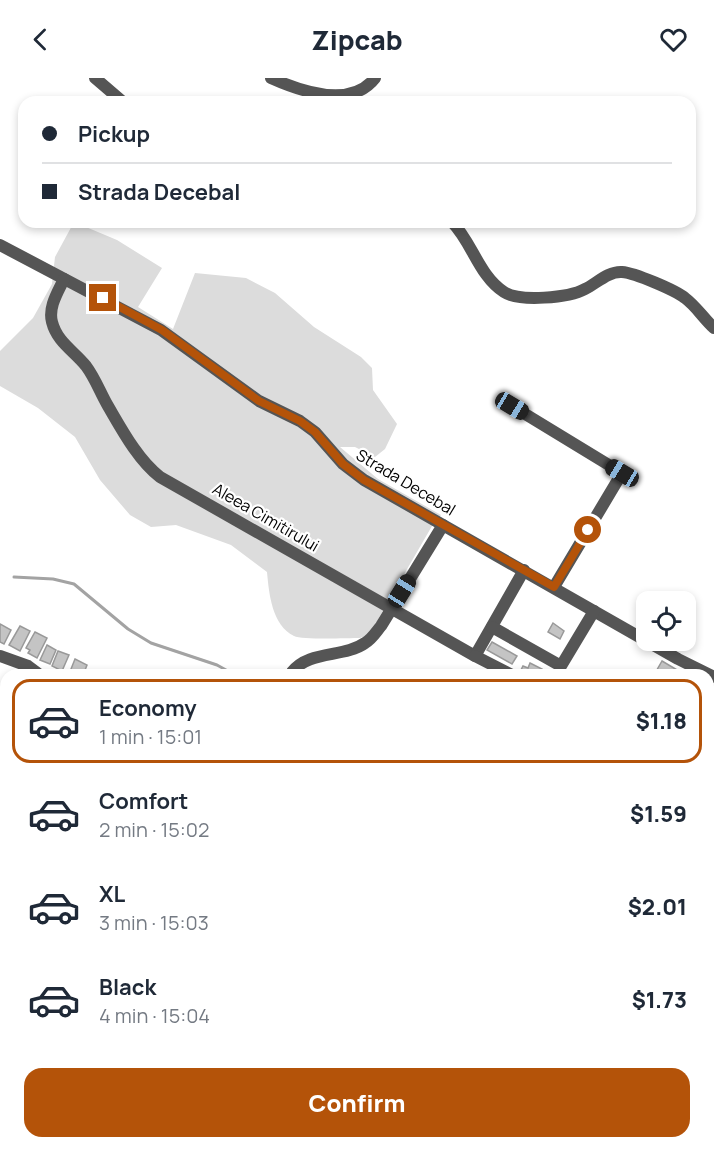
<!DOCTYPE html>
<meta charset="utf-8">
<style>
:root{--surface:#fff;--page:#f2f2f3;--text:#1f2937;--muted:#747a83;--line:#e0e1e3;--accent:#b45309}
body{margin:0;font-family:Manrope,sans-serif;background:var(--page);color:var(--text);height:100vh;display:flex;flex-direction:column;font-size:22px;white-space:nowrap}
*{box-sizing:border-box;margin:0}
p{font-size:20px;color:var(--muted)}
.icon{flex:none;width:33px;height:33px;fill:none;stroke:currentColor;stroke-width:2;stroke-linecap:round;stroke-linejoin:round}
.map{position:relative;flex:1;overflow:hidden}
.details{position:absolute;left:0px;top:591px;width:714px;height:480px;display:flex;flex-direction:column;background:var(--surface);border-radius:18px 18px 0 0;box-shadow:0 3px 9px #0003}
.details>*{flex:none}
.guide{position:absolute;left:18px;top:18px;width:678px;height:132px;border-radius:18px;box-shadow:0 3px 9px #0003;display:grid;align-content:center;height:132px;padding:0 24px;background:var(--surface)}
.buttons{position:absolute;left:636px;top:513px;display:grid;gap:12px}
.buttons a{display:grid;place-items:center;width:60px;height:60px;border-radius:12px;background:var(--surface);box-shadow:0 3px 9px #0003;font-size:30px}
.end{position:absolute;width:27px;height:27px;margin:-14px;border:8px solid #b45309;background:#fff;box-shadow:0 0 0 3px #fff}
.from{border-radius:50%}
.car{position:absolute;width:18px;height:36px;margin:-18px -9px;border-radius:8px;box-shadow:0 0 4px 2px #0007;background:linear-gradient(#222 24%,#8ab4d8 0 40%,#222 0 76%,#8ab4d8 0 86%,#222 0)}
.guide b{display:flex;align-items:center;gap:21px;height:57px;font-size:22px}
.guide b+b{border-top:2px solid var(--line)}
.guide i{width:15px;height:15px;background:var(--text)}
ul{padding:10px 0 0;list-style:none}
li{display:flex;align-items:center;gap:18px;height:84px;margin:0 12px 9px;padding:0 12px;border:3px solid transparent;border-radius:18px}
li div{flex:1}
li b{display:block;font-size:22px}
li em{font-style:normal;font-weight:800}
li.active{border-color:var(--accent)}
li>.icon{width:54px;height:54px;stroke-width:1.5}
.cta{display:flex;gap:12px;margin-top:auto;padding:12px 24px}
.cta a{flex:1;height:69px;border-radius:18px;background:var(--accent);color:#fff;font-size:24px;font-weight:800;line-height:69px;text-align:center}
header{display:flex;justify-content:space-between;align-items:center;height:78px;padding:0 24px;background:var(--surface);font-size:27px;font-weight:800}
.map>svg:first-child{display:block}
.green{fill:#dcdcdc}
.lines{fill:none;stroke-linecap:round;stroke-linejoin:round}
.stream{stroke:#a3a3a3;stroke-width:3}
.building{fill:#c4c4c4;stroke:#999;stroke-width:1.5}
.minor{stroke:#555;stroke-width:12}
.route{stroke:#b45309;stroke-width:8}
.labels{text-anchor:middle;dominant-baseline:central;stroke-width:4.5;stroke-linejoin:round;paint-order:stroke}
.street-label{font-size:16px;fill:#000;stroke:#fff}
</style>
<header><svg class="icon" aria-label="back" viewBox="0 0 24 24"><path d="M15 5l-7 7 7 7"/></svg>Zipcab<svg class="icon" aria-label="heart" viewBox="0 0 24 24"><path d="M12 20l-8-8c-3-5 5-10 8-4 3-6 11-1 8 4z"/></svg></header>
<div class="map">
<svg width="714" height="1071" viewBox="0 0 714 1071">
<rect width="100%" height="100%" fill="#fff"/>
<!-- green -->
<path class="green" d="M74 144 117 162 162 190 138 229 173 251 195 195 246 200 275 215 314 249 361 279 372 290 373 312 397 346 385 371 375 379 355 369H340L378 401 441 437 432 448 369 557 360 560C348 560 302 562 294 558 272 547 269 516 267 494L231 467 176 447 151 449 130 437 100 402 75 359 38 330 0 308V273L33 240 52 206 55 179Z"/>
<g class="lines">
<!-- stream -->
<g class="stream">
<polyline points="14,499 53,501 74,506 128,551 151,565 217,587 235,597"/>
<polyline points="699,1065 705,1071"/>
</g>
</g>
<!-- building -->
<g class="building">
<polygon points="553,545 564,553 560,561 548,554"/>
<polygon points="0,546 11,552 4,566 0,564"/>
<polygon points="20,548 30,553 20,573 9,567"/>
<polygon points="35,554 47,560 37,580 28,575 30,572 26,570"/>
<polygon points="492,564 517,578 512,586 487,572"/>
<polygon points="47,567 56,572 50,586 40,582"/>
<polygon points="58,573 69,577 62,593 52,588"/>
<polygon points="75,581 87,587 83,597 69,596"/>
<polygon points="662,583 679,593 677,597 654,597"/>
<polygon points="530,585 542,591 539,597 531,597 521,592 523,588 528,590"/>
<polygon points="5,767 6,768 6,784 0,778 0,772"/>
<polygon points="5,998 6,999 6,1013 0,1009 0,1005"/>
<polygon points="6,1046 6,1061 0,1066 0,1052"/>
<polygon points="112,1065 130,1065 136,1070 109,1071 108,1070"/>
<polygon points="263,1065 275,1065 275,1066 270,1071 259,1071"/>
<polygon points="335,1065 360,1065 357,1068 360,1071 341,1071"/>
<polygon points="521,1065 536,1065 538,1067 534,1071 527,1071"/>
<polygon points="570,1065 587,1065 591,1069 589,1071 564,1071"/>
</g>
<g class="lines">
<!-- minor -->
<g class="minor">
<polyline points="95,0 123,24"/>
<path d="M271 0C300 13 351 31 375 0"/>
<path d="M452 144C472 164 479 198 504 214 519 224 569 220 585 211 596 206 608 193 622 194 635 195 675 212 685 220 696 228 704 241 714 250"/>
<polyline points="0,167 161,252 259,323 300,343 315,354 343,386 364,402 678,581 714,599"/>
<path d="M64 201C58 214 48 229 52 244 57 264 74 273 86 288 95 300 100 314 108 328 122 352 138 382 160 399L475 578 524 492"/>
<polyline points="512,328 622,395 554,509"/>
<polyline points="492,549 561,588 594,533"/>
<polyline points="0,578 28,588 40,597"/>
<polyline points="475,578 512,597"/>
<path d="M294 597 292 594C309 572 344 580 365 565 372 561 376 554 381 548L443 447"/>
<polyline points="0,715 6,722"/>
<polyline points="708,795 714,788"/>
<polyline points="0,872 6,873"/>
<polyline points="0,987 6,992"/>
<polyline points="0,1028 6,1034"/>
<polyline points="708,1055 714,1061"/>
<polyline points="38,1065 45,1071"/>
<polyline points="142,1065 147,1071"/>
<polyline points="235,1065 241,1071"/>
<polyline points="326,1065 332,1071"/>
<polyline points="421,1065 427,1071"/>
<polyline points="507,1065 513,1071"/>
<polyline points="598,1065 605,1071"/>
<polyline points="63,1071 65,1065"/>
</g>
</g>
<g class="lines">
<!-- route -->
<polyline class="route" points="103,220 162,252 259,323 300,343 315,354 343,386 364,402 554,509 588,452"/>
</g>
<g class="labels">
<!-- street labels -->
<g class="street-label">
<text transform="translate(406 404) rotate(31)">Strada Decebal</text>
<text transform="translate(266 439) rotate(30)">Aleea Cimitirului</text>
</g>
</g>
</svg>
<div class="buttons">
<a><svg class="icon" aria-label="locate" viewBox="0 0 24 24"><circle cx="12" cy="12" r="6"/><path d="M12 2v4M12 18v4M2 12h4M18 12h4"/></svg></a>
</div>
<i class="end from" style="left:588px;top:452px"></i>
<i class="end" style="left:103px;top:220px"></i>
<i class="car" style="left:512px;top:328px;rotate:121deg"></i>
<i class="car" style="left:622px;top:395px;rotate:301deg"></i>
<i class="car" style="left:402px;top:513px;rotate:32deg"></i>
<div class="guide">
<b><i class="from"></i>Pickup</b>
<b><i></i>Strada Decebal</b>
</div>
<section class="details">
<ul>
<li class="active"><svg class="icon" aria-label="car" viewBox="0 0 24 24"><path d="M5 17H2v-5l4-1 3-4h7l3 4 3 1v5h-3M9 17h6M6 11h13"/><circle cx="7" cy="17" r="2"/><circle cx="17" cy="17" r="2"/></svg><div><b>Economy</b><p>1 min · 15:01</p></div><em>$1.18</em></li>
<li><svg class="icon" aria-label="car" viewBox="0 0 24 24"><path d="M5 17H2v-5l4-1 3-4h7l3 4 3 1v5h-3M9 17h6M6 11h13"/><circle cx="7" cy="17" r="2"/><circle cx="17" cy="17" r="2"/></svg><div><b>Comfort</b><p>2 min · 15:02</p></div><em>$1.59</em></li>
<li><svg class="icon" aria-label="car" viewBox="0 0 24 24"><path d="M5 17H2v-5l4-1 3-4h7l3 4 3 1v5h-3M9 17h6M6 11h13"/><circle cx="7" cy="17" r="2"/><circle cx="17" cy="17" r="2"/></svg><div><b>XL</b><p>3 min · 15:03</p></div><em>$2.01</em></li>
<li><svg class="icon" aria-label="car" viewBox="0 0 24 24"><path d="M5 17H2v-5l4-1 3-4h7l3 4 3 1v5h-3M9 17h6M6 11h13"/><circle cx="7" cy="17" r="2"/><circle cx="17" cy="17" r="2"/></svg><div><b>Black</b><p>4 min · 15:04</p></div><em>$1.73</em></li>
</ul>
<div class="cta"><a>Confirm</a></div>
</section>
</div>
